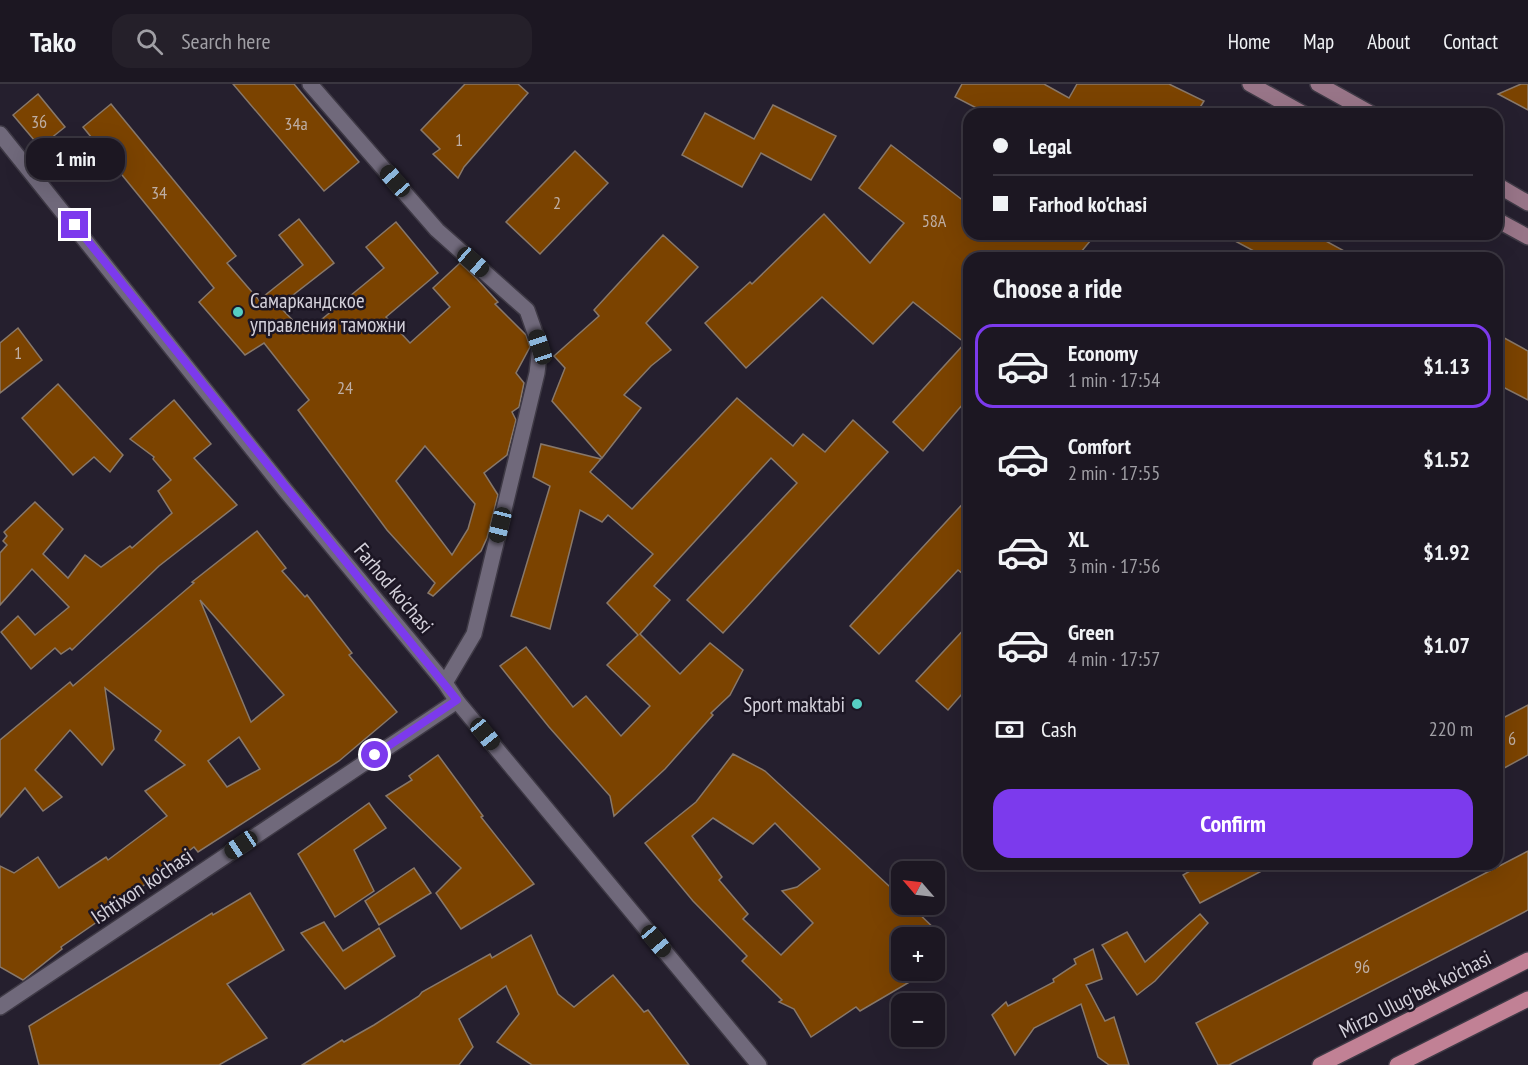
<!DOCTYPE html>
<meta charset="utf-8">
<style>
:root{--surface:#1c1722;--page:#25202a;--text:#f1f3f6;--muted:#a09fa5;--line:#3a3640;--accent:#7c3aed}
body{margin:0;font-family:"PT Sans Narrow",sans-serif;background:var(--page);color:var(--text);height:100vh;display:flex;flex-direction:column;font-size:22px;white-space:nowrap}
*{box-sizing:border-box;margin:0}
p{font-size:20px;color:var(--muted)}
.icon{flex:none;width:33px;height:33px;fill:none;stroke:currentColor;stroke-width:2;stroke-linecap:round;stroke-linejoin:round}
.map{position:relative;flex:1;overflow:hidden}
.side{position:absolute;left:963px;top:168px;width:540px;height:618px;display:flex;flex-direction:column;background:var(--surface);border-radius:18px;box-shadow:0 6px 24px #0002,0 0 0 2px var(--line)}
.side>*{flex:none}
.banner{position:absolute;left:963px;top:24px;width:540px;height:132px;border-radius:18px;box-shadow:0 6px 24px #0002,0 0 0 2px var(--line);display:grid;align-content:center;height:132px;padding:0 30px;background:var(--surface)}
.needle{width:39px;rotate:298deg}
.fabs{position:absolute;left:891px;top:777px;display:grid;gap:12px}
.fabs a{display:grid;place-items:center;width:54px;height:54px;border-radius:12px;background:var(--surface);box-shadow:0 6px 24px #0002,0 0 0 2px var(--line);font-size:30px}
.end{position:absolute;width:27px;height:27px;margin:-14px;border:8px solid #7c3aed;background:#fff;box-shadow:0 0 0 3px #fff}
.from{border-radius:50%}
.bubble{position:absolute;height:42px;border-radius:18px;background:var(--surface);box-shadow:0 6px 24px #0002,0 0 0 2px var(--line);font-size:20px;font-weight:800;line-height:42px;text-align:center}
.car{position:absolute;width:18px;height:36px;margin:-18px -9px;border-radius:8px;box-shadow:0 0 4px 2px #0007;background:linear-gradient(#222 24%,#8ab4d8 0 40%,#222 0 76%,#8ab4d8 0 86%,#222 0)}
.banner b{display:flex;align-items:center;gap:21px;height:57px;font-size:22px}
.banner b+b{border-top:2px solid var(--line)}
.banner i{width:15px;height:15px;background:var(--text)}
ul{padding:0;list-style:none}
li{display:flex;align-items:center;gap:18px;height:84px;margin:0 12px 9px;padding:0 18px;border:3px solid transparent;border-radius:18px}
li div{flex:1}
li b{display:block;font-size:22px}
li em{font-style:normal;font-weight:800}
li.active{border-color:var(--accent)}
li>.icon{width:54px;height:54px;stroke-width:1.5}
h2{padding:0 30px;font-size:27px;line-height:72px}
.pay{display:flex;align-items:center;gap:15px;height:66px;padding:0 30px;font-size:22px}
.pay p{margin-inline-start:auto}
.button{display:flex;gap:12px;margin-top:auto;padding:12px 30px}
.button a{flex:1;height:69px;border-radius:18px;background:var(--accent);color:#fff;font-size:24px;font-weight:800;line-height:69px;text-align:center}
header{display:flex;align-items:center;gap:36px;box-sizing:border-box;height:84px;padding:0 30px;background:var(--surface);border-bottom:2px solid var(--line)}
header strong{font-size:28px}
nav{display:flex;gap:33px;margin-inline-start:auto;font-size:21px}
.search{width:420px;height:54px;background:var(--page);display:flex;align-items:center;gap:15px;box-sizing:border-box;padding:0 21px;border-radius:18px;color:var(--muted);font-size:22px}
.map>svg:first-child{display:block}
.building{fill:#7b4300;stroke:#88786a;stroke-width:1.5;fill-rule:evenodd}
.lines{fill:none;stroke-linecap:round;stroke-linejoin:round}
.minor-casing{stroke:#3e3945;stroke-width:18}
.tertiary-casing{stroke:#3e3945;stroke-width:18}
.secondary-casing{stroke:#3e3945;stroke-width:18}
.primary-casing{stroke:#3e3945;stroke-width:18}
.minor{stroke:#70697b;stroke-width:15}
.tertiary{stroke:#70697b;stroke-width:15}
.secondary{stroke:#987588;stroke-width:15}
.primary{stroke:#c18195;stroke-width:15}
.route{stroke:#7c3aed;stroke-width:8}
.poi-dot{fill:#56cec3;stroke:#1c1624;stroke-width:2}
.labels{text-anchor:middle;dominant-baseline:central;stroke-width:5;stroke-linejoin:round;paint-order:stroke}
.number-label{font-size:18px;fill:#beaea4}
.poi-label{font-size:21px;fill:#d4d1db;stroke:#1c1624;text-anchor:start}
.street-label{font-size:21px;fill:#d4d1db;stroke:#1c1624}
</style>
<header>
<strong>Tako</strong>
<div class="search"><svg class="icon" aria-label="search" viewBox="0 0 24 24"><circle cx="10" cy="10" r="6"/><path d="M15 15l6 6"/></svg>Search here</div>
<nav><a>Home</a><a>Map</a><a>About</a><a>Contact</a></nav>
</header>
<div class="map">
<svg width="1528" height="981" viewBox="0 0 1528 981">
<rect width="100%" height="100%" fill="#251f2e"/>
<!-- building -->
<g class="building">
<polygon points="233,0 294,0 359,78 324,107"/>
<polygon points="465,0 518,0 528,9 464,83 458,94 433,70 440,65 421,46"/>
<polygon points="962,0 1044,0 1069,14 1077,0 1169,0 1204,17 1196,30 988,30 955,13"/>
<polygon points="1521,0 1528,0 1528,26 1498,10"/>
<polygon points="38,10 65,43 40,63 13,31"/>
<path d="M111 20 236 172 227 179 259 216 303 181 279 151 299 135 334 179 279 222 305 249 384 184 366 163 396 138 438 189 386 233 410 259 450 223 433 204 460 179 477 195 498 218 495 220 526 251 530 263 516 289 524 299 519 323 512 328 516 336 507 371 484 389 498 411 487 454 481 467 433 512 428 509 435 499 387 446 298 326 309 316 264 259 245 271 199 218 214 204 83 43ZM425 362 475 420 468 445 452 471 396 397Z"/>
<polygon points="773,21 836,52 811,96 761,69 742,103 682,71 705,29 754,55"/>
<polygon points="891,61 969,121 969,150 1096,150 1076,174 969,174 969,313 923,367 893,338 965,259 913,218 873,260 822,213 746,284 705,239 750,198 752,200 824,130 870,179 904,139 859,104"/>
<polygon points="575,67 608,99 540,170 506,138"/>
<polygon points="1222,150 1313,150 1357,174 1267,174"/>
<polygon points="663,151 698,183 646,239 671,266 651,282 624,311 641,324 602,374 552,317 565,284 554,272 599,232 594,226"/>
<polygon points="18,244 42,276 0,309 0,259"/>
<polygon points="1497,250 1528,267 1528,316 1497,300"/>
<polygon points="58,300 123,371 110,388 94,373 73,391 22,334"/>
<polygon points="737,314 793,362 803,350 825,368 853,336 888,368 723,549 687,516 797,399 771,374 654,502 670,516 640,550 680,590 710,559 743,586 730,611 711,629 713,631 665,685 614,732 610,712 549,643 500,582 526,563 573,623 586,612 621,652 650,622 607,581 638,551 607,519 653,470 608,431 602,438 580,426 550,545 511,532 550,402 533,393 541,360 601,375 590,388 632,425"/>
<polygon points="174,316 211,360 194,374 237,421 159,482 72,566 70,564 61,570 55,564 31,585 1,548 18,532 35,551 69,523 32,485 0,521 0,469 7,461 3,457 7,452 4,448 35,418 63,445 43,470 68,494 85,471 101,483 130,462 132,464 172,429 158,407 171,396 153,375 154,373 130,355"/>
<polygon points="969,413 969,495 958,486 879,570 850,542"/>
<path d="M257 447 286 484 282 487 305 513 307 511 352 569 349 571 397 628 339 677 198 768 194 763 131 811 133 813 61 863 62 865 23 896 0 883V782L14 789 38 773 59 804 106 773 108 776 167 732 145 707 185 681 155 656 161 647 105 604 114 665 102 681 70 646 35 686 62 713 43 727 25 704 0 733V656L70 598 73 602 194 499 192 498ZM200 516 284 611 251 638ZM239 653 260 685 227 703 208 677Z"/>
<polygon points="969,540 969,602 948,626 916,597"/>
<polygon points="1528,621 1528,671 1497,688 1497,637"/>
<path d="M733 670 765 687 902 814V820H909L944 854H902V886H930L860 927 856 923 811 953 794 925 779 918 782 916 742 877 747 872 693 817 645 759 696 718ZM713 734 753 760 775 739 820 785 797 803 782 807 813 839 781 871 743 835 748 830 719 796 722 793 692 752Z"/>
<polygon points="438,671 483,732 481,733 534,800 461,845 436,809 461,784 386,712 412,696 409,692"/>
<polygon points="369,719 386,744 354,766 374,807 335,833 298,770"/>
<polygon points="1528,767 1528,826 1229,981 1218,981 1196,939"/>
<polygon points="1202,780 1275,780 1200,819 1183,791"/>
<polygon points="414,784 431,809 379,841 365,817"/>
<polygon points="250,809 284,866 227,900 267,954 219,981 39,981 29,942 212,829 213,831"/>
<polygon points="1200,830 1208,839 1155,897 1137,911 1102,861 1127,848 1145,878"/>
<polygon points="324,838 343,867 379,844 395,872 345,905 301,849"/>
<polygon points="531,851 558,910 574,923 613,891 644,928 648,926 689,981 532,981 497,958 519,930 506,902 459,935 473,963 459,981 302,981 342,956 344,958 374,941 419,912 422,908 490,870 492,874"/>
<polygon points="1093,865 1102,895 1086,901 1105,937 1114,933 1129,981 1109,981 1098,973 1081,920 1034,944 1015,971 992,931 1006,918 1008,922 1054,898 1053,895 1076,880 1074,875"/>
</g>
<g class="lines">
<defs>
<g id="minor">
<polyline points="310,0 437,146 527,226 540,263 537,289 474,550 445,599"/>
<polyline points="0,923 457,617"/>
</g>
<polyline id="tertiary" points="0,50 286,407 445,599 457,617 759,981"/>
<g id="secondary">
<polyline points="1250,0 1304,30"/>
<polyline points="1318,0 1372,30"/>
<polyline points="1497,101 1528,119"/>
<polyline points="1497,136 1528,153"/>
</g>
<g id="primary">
<polyline points="1320,981 1528,876"/>
<polyline points="1397,981 1528,915"/>
</g>
</defs>
<!-- minor casing -->
<use href="#minor" class="minor-casing"/>
<!-- tertiary casing -->
<use href="#tertiary" class="tertiary-casing"/>
<!-- secondary casing -->
<use href="#secondary" class="secondary-casing"/>
<!-- primary casing -->
<use href="#primary" class="primary-casing"/>
<!-- minor -->
<use href="#minor" class="minor"/>
<!-- tertiary -->
<use href="#tertiary" class="tertiary"/>
<!-- secondary -->
<use href="#secondary" class="secondary"/>
<!-- primary -->
<use href="#primary" class="primary"/>
</g>
<g class="lines">
<!-- route -->
<polyline class="route" points="75,141 457,616 375,671"/>
</g>
<!-- markers -->
<g class="poi-dot">
<circle cx="238" cy="228" r="6"/>
<circle cx="857" cy="620" r="6"/>
</g>
<g class="labels">
<!-- number labels -->
<g class="number-label">
<text x="39" y="37">36</text>
<text x="296" y="39">34a</text>
<text x="459" y="55">1</text>
<text x="159" y="108">34</text>
<text x="557" y="118">2</text>
<text x="934" y="136">58А</text>
<text x="18" y="268">1</text>
<text x="345" y="303">24</text>
<text x="1512" y="654">6</text>
<text x="1362" y="882">96</text>
</g>
<!-- poi labels -->
<g class="poi-label">
<text x="250" y="216">Самаркандское<tspan x="250" dy="24">управления таможни</tspan></text>
<text x="845" y="620" text-anchor="end">Sport maktabi</text>
</g>
<!-- street labels -->
<g class="street-label">
<text transform="translate(394 504) rotate(50)">Farhod ko'chasi</text>
<text transform="translate(142 802) rotate(-34)">Ishtixon ko'chasi</text>
<text transform="translate(1415 910) rotate(-27)">Mirzo Ulug'bek ko'chasi</text>
</g>
</g>
</svg>
<div class="fabs">
<a><svg class="needle" viewBox="-14 -14 28 28"><path d="M0-13l5 13h-10z" fill="#e53935"/><path d="M0 13l5-13h-10z" fill="#a09fa5"/></svg></a>
<a>+</a>
<a>−</a>
</div>
<i class="end from" style="left:375px;top:671px"></i>
<i class="end" style="left:75px;top:141px"></i>
<div class="bubble" style="left:26px;top:54px;width:99px">1 min</div>
<i class="car" style="left:395px;top:97px;rotate:319deg"></i>
<i class="car" style="left:473px;top:178px;rotate:131deg"></i>
<i class="car" style="left:540px;top:263px;rotate:342deg"></i>
<i class="car" style="left:500px;top:441px;rotate:194deg"></i>
<i class="car" style="left:485px;top:650px;rotate:141deg"></i>
<i class="car" style="left:241px;top:761px;rotate:236deg"></i>
<i class="car" style="left:656px;top:857px;rotate:140deg"></i>
<div class="banner">
<b><i class="from"></i>Legal</b>
<b><i></i>Farhod ko'chasi</b>
</div>
<section class="side">
<h2>Choose a ride</h2>
<ul>
<li class="active"><svg class="icon" aria-label="car" viewBox="0 0 24 24"><path d="M5 17H2v-5l4-1 3-4h7l3 4 3 1v5h-3M9 17h6M6 11h13"/><circle cx="7" cy="17" r="2"/><circle cx="17" cy="17" r="2"/></svg><div><b>Economy</b><p>1 min · 17:54</p></div><em>$1.13</em></li>
<li><svg class="icon" aria-label="car" viewBox="0 0 24 24"><path d="M5 17H2v-5l4-1 3-4h7l3 4 3 1v5h-3M9 17h6M6 11h13"/><circle cx="7" cy="17" r="2"/><circle cx="17" cy="17" r="2"/></svg><div><b>Comfort</b><p>2 min · 17:55</p></div><em>$1.52</em></li>
<li><svg class="icon" aria-label="car" viewBox="0 0 24 24"><path d="M5 17H2v-5l4-1 3-4h7l3 4 3 1v5h-3M9 17h6M6 11h13"/><circle cx="7" cy="17" r="2"/><circle cx="17" cy="17" r="2"/></svg><div><b>XL</b><p>3 min · 17:56</p></div><em>$1.92</em></li>
<li><svg class="icon" aria-label="car" viewBox="0 0 24 24"><path d="M5 17H2v-5l4-1 3-4h7l3 4 3 1v5h-3M9 17h6M6 11h13"/><circle cx="7" cy="17" r="2"/><circle cx="17" cy="17" r="2"/></svg><div><b>Green</b><p>4 min · 17:57</p></div><em>$1.07</em></li>
</ul>
<div class="pay"><svg class="icon" aria-label="cash" viewBox="0 0 24 24"><path d="M3 7h18v10H3z"/><circle cx="12" cy="12" r="2"/></svg>Cash<p>220 m</p></div>
<div class="button"><a>Confirm</a></div>
</section>
</div>
